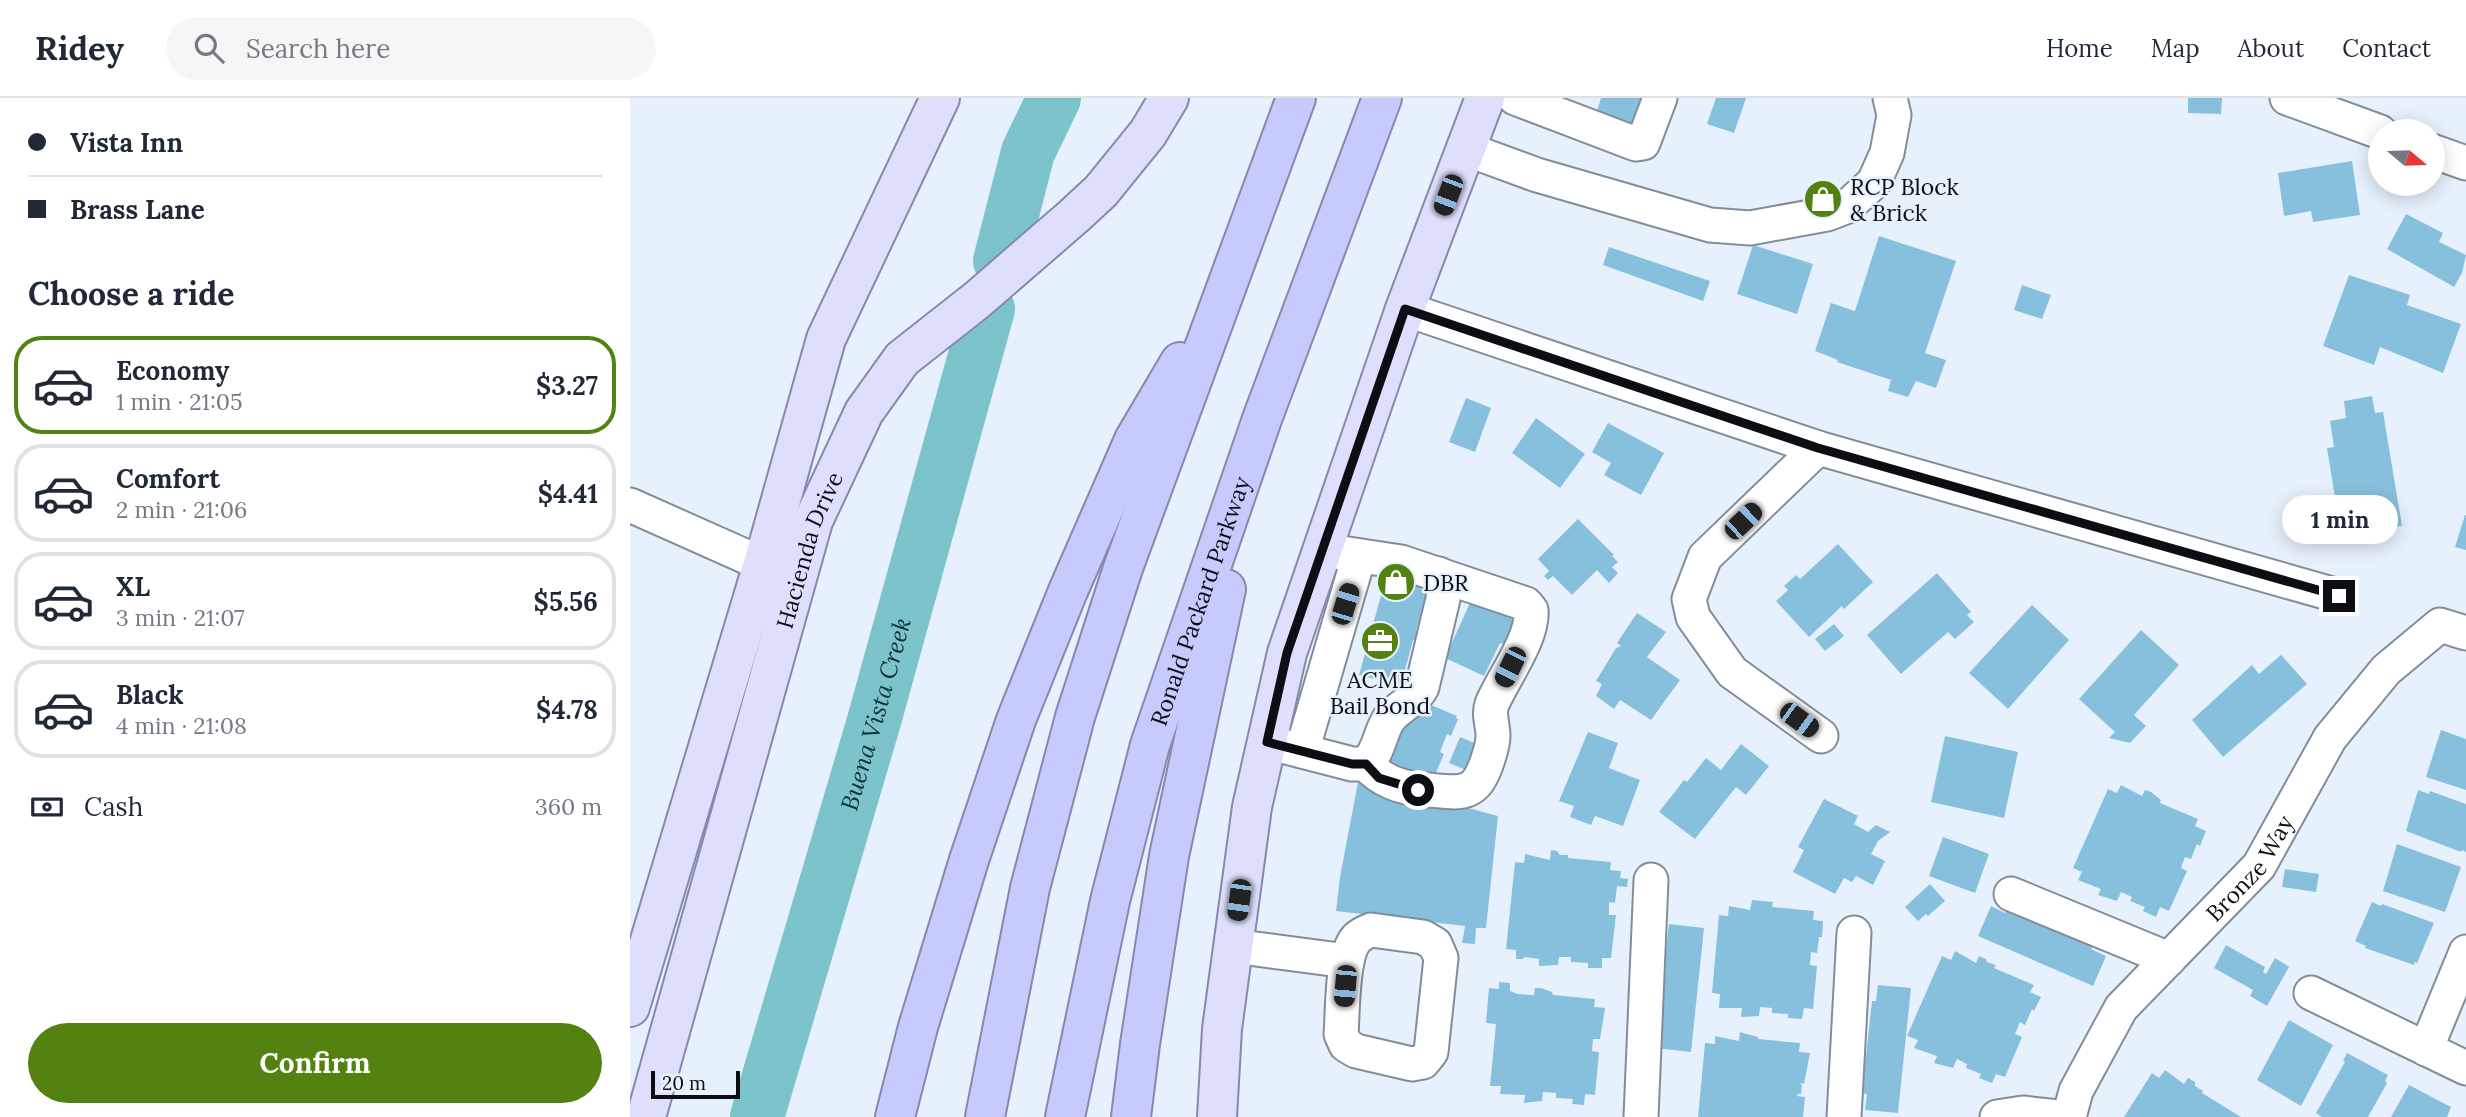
<!DOCTYPE html>
<meta charset="utf-8">
<style>
:root{--surface:#fff;--page:#f6f6f7;--text:#1f2937;--muted:#747a83;--line:#e0e1e3;--accent:#538210}
body{margin:0;font-family:Lora,serif;background:var(--page);color:var(--text);height:100vh;display:flex;flex-direction:column;font-size:26px;white-space:nowrap}
*{box-sizing:border-box;margin:0}
p{font-size:23px;color:var(--muted)}
.icon{flex:none;width:38px;height:38px;fill:none;stroke:currentColor;stroke-width:2;stroke-linecap:round;stroke-linejoin:round}
.map{position:relative;flex:1;overflow:hidden}
.details{display:flex;flex-direction:column;background:var(--surface);width:630px}
.details>*{flex:none}
.guide{display:grid;align-content:center;height:154px;padding:0 28px;background:var(--surface)}
.needle{width:46px;rotate:109deg}
.fabs{position:absolute;left:1738px;top:21px;display:grid;gap:14px}
.fabs a{display:grid;place-items:center;width:77px;height:77px;border-radius:50%;background:var(--surface);box-shadow:0 4px 18px #0003;font-size:35px}
.scale{position:absolute;left:21px;bottom:18px;width:89px;box-sizing:border-box;padding-left:7px;border:4px solid #0b0f14;border-top:0;font-size:19px;line-height:24px;white-space:nowrap;color:#0b0f14;-webkit-text-stroke:5px #e7f1fe;paint-order:stroke}
.end{position:absolute;width:32px;height:32px;margin:-16px;border:9px solid #0b0f14;background:#fff;box-shadow:0 0 0 4px #fff}
.from{border-radius:50%}
.bubble{position:absolute;height:49px;border-radius:24px;background:var(--surface);box-shadow:0 4px 18px #0003;font-size:23px;font-weight:700;line-height:49px;text-align:center}
.car{position:absolute;width:21px;height:42px;margin:-21px -10px;border-radius:9px;box-shadow:0 0 5px 2px #0007;background:linear-gradient(#222 24%,#8ab4d8 0 40%,#222 0 76%,#8ab4d8 0 86%,#222 0)}
.guide b{display:flex;align-items:center;gap:24px;height:66px;font-size:26px}
.guide b+b{border-top:2px solid var(--line)}
.guide i{width:18px;height:18px;background:var(--text)}
ul{padding:0;list-style:none}
li{display:flex;align-items:center;gap:21px;height:98px;margin:0 14px 10px;padding:0 14px;border:4px solid var(--line);border-radius:28px}
li div{flex:1}
li b{display:block;font-size:26px}
li em{font-style:normal;font-weight:700}
li.active{border-color:var(--accent)}
li>.icon{width:63px;height:63px;stroke-width:1.5}
h2{padding:0 28px;font-size:32px;line-height:84px}
.pay{display:flex;align-items:center;gap:18px;height:77px;padding:0 28px;font-size:26px}
.pay p{margin-inline-start:auto}
.button{display:flex;gap:14px;margin-top:auto;padding:14px 28px}
.button a{flex:1;height:80px;border-radius:42px;background:var(--accent);color:#fff;font-size:28px;font-weight:700;line-height:80px;text-align:center}
header{display:flex;align-items:center;gap:42px;box-sizing:border-box;height:98px;padding:0 35px;background:var(--surface);border-bottom:2px solid var(--line)}
header strong{font-size:33px}
nav{display:flex;gap:38px;margin-inline-start:auto;font-size:24px}
.search{width:490px;height:63px;background:var(--page);display:flex;align-items:center;gap:18px;box-sizing:border-box;padding:0 24px;border-radius:38px;color:var(--muted);font-size:26px}
main{display:flex;flex:1;min-height:0}
.map>svg:first-child{display:block}
.lines{fill:none;stroke-linecap:round;stroke-linejoin:round}
.river{stroke:#7cc3cc;stroke-width:54}
.building{fill:#87c0dd}
.minor-casing{stroke:#828d9c;stroke-width:37}
.major-casing{stroke:#8589ab;stroke-width:42}
.highway-casing{stroke:#8589ab;stroke-width:42}
.minor{stroke:#fff;stroke-width:33}
.major{stroke:#dddffd;stroke-width:38}
.highway{stroke:#c6cafc;stroke-width:38}
.route{stroke:#0b0f14;stroke-width:9}
.labels{text-anchor:middle;dominant-baseline:central;stroke-width:5;stroke-linejoin:round;paint-order:stroke}
.poi-label{font-size:23px;fill:#0b0f14;stroke:#e7f1fe;text-anchor:start}
.street-label{font-size:23px;fill:#0b0f14;stroke:#e7f1fe}
.water-label{font-size:24px;font-style:italic;fill:#0e3236;stroke:#e7f1fe}
</style>
<header>
<strong>Ridey</strong>
<div class="search"><svg class="icon" aria-label="search" viewBox="0 0 24 24"><circle cx="10" cy="10" r="6"/><path d="M15 15l6 6"/></svg>Search here</div>
<nav><a>Home</a><a>Map</a><a>About</a><a>Contact</a></nav>
</header>
<main>
<section class="details">
<div class="guide">
<b><i class="from"></i>Vista Inn</b>
<b><i></i>Brass Lane</b>
</div>
<h2>Choose a ride</h2>
<ul>
<li class="active"><svg class="icon" aria-label="car" viewBox="0 0 24 24"><path d="M5 17H2v-5l4-1 3-4h7l3 4 3 1v5h-3M9 17h6M6 11h13"/><circle cx="7" cy="17" r="2"/><circle cx="17" cy="17" r="2"/></svg><div><b>Economy</b><p>1 min · 21:05</p></div><em>$3.27</em></li>
<li><svg class="icon" aria-label="car" viewBox="0 0 24 24"><path d="M5 17H2v-5l4-1 3-4h7l3 4 3 1v5h-3M9 17h6M6 11h13"/><circle cx="7" cy="17" r="2"/><circle cx="17" cy="17" r="2"/></svg><div><b>Comfort</b><p>2 min · 21:06</p></div><em>$4.41</em></li>
<li><svg class="icon" aria-label="car" viewBox="0 0 24 24"><path d="M5 17H2v-5l4-1 3-4h7l3 4 3 1v5h-3M9 17h6M6 11h13"/><circle cx="7" cy="17" r="2"/><circle cx="17" cy="17" r="2"/></svg><div><b>XL</b><p>3 min · 21:07</p></div><em>$5.56</em></li>
<li><svg class="icon" aria-label="car" viewBox="0 0 24 24"><path d="M5 17H2v-5l4-1 3-4h7l3 4 3 1v5h-3M9 17h6M6 11h13"/><circle cx="7" cy="17" r="2"/><circle cx="17" cy="17" r="2"/></svg><div><b>Black</b><p>4 min · 21:08</p></div><em>$4.78</em></li>
</ul>
<div class="pay"><svg class="icon" aria-label="cash" viewBox="0 0 24 24"><path d="M3 7h18v10H3z"/><circle cx="12" cy="12" r="2"/></svg>Cash<p>360 m</p></div>
<div class="button"><a>Confirm</a></div>
</section>
<div class="map">
<svg width="1836" height="1019" viewBox="0 0 1836 1019">
<rect width="100%" height="100%" fill="#e7f1fe"/>
<g class="lines">
<!-- river -->
<g class="river">
<polyline points="370,163 398,54 424,0"/>
<path id="s1" d="M127 1019 244 623 358 211"/>
</g>
</g>
<!-- building -->
<g class="building">
<polygon points="971,0 1011,0 998,41 962,29"/>
<polygon points="1086,0 1116,0 1104,35 1077,26"/>
<polygon points="1558,0 1592,0 1591,16 1558,15"/>
<polygon points="1722,63 1730,117 1683,124 1681,113 1654,118 1648,75"/>
<polygon points="1776,116 1813,135 1809,144 1836,157 1832,175 1824,189 1757,151"/>
<polygon points="1249,138 1326,163 1295,255 1316,262 1306,290 1286,283 1278,299 1258,293 1261,282 1207,264 1208,262 1185,253 1201,205 1225,213"/>
<polygon points="1123,147 1183,166 1167,216 1107,196"/>
<polygon points="979,149 1080,183 1073,203 973,167"/>
<polygon points="1719,177 1780,197 1777,207 1831,226 1813,275 1750,249 1744,267 1693,248"/>
<polygon points="1392,187 1421,197 1412,221 1384,212"/>
<polygon points="1742,298 1745,315 1753,314 1772,428 1711,436 1697,350 1704,349 1700,323 1716,320 1714,303"/>
<polygon points="836,300 861,310 845,354 819,344"/>
<polygon points="906,320 955,356 930,390 882,355"/>
<polygon points="978,325 1034,355 1011,397 974,377 981,365 962,354"/>
<polygon points="1835,417 1836,417 1836,452 1825,449"/>
<polygon points="948,421 984,457 982,458 988,464 982,469 988,475 979,485 967,472 942,497 923,478 918,482 914,478 919,473 908,461"/>
<polygon points="1208,446 1243,484 1214,511 1212,508 1179,539 1146,503 1158,492 1154,488 1166,477 1170,481"/>
<polygon points="1307,475 1341,514 1337,517 1344,524 1325,541 1318,534 1271,576 1237,537"/>
<polygon points="757,476 799,487 786,533 792,534 789,544 783,542 771,588 729,577"/>
<polygon points="844,496 882,513 883,529 875,547 870,545 854,578 815,560"/>
<polygon points="1402,507 1439,542 1378,611 1339,575"/>
<polygon points="1007,515 1036,534 1017,559 1050,582 1021,622 990,602 984,611 966,598 972,586 966,583 986,550 991,548 987,545"/>
<polygon points="1204,526 1214,538 1195,553 1185,541"/>
<polygon points="1511,532 1549,567 1504,617 1516,628 1500,645 1479,640 1485,634 1449,601"/>
<polygon points="1651,557 1677,586 1593,659 1562,622 1622,567 1629,576"/>
<polygon points="794,604 827,618 826,620 828,621 821,638 817,636 810,654 814,656 805,677 799,675 794,689 754,671 779,616 787,620"/>
<polygon points="1811,632 1836,641 1836,692 1796,679"/>
<polygon points="958,634 988,645 979,670 1010,682 993,728 965,718 961,727 940,719 944,708 929,703"/>
<polygon points="1315,638 1388,654 1374,720 1301,704"/>
<polygon points="830,639 847,646 836,672 819,665"/>
<polygon points="1111,646 1139,668 1116,697 1106,689 1065,741 1029,714 1054,682 1057,684 1076,660 1091,672"/>
<polygon points="728,684 775,693 868,718 856,830 846,830 845,846 832,845 835,828 706,813 710,779"/>
<polygon points="1491,687 1512,698 1515,692 1521,694 1531,702 1530,705 1568,721 1565,728 1576,733 1570,748 1567,746 1561,761 1555,759 1551,770 1557,773 1539,813 1530,809 1526,819 1513,813 1515,809 1500,803 1502,799 1491,794 1487,803 1468,797 1471,791 1448,782 1452,774 1443,770 1478,691 1487,695"/>
<polygon points="1788,692 1799,696 1800,693 1836,706 1836,754 1832,752 1831,754 1776,733"/>
<polygon points="1194,701 1228,718 1224,726 1238,734 1246,727 1260,734 1248,743 1241,756 1255,763 1243,787 1226,778 1222,784 1214,780 1205,796 1163,774 1174,752 1168,749"/>
<polygon points="1313,739 1359,756 1345,795 1299,778"/>
<polygon points="1767,746 1831,769 1815,814 1753,793"/>
<polygon points="921,752 927,753 930,757 938,757 938,760 981,764 980,772 991,773 990,780 998,781 997,789 987,788 985,805 979,804 979,817 986,817 981,860 972,860 972,870 958,870 958,865 941,864 941,859 929,859 928,867 909,868 909,861 894,859 893,861 886,861 886,852 876,851 885,764 894,765 895,756 920,762"/>
<polygon points="1655,771 1689,776 1686,794 1652,789"/>
<polygon points="1300,786 1315,803 1298,818 1296,816 1288,823 1275,809"/>
<polygon points="1122,802 1143,804 1142,809 1184,813 1183,822 1193,823 1192,839 1189,839 1187,855 1181,854 1180,867 1187,868 1183,911 1174,910 1172,921 1158,920 1158,916 1142,915 1142,910 1130,909 1129,918 1111,919 1112,910 1089,910 1090,896 1082,895 1089,817 1098,818 1099,808 1120,812"/>
<polygon points="1742,804 1751,808 1752,806 1804,825 1787,865 1785,864 1784,867 1735,850 1736,848 1725,843"/>
<polygon points="1361,808 1375,815 1377,810 1463,847 1461,851 1476,858 1463,888 1348,838"/>
<polygon points="1039,826 1074,830 1061,954 1025,950"/>
<polygon points="1596,847 1635,869 1633,874 1636,876 1645,860 1659,869 1637,908 1620,898 1623,892 1584,870"/>
<polygon points="1325,853 1346,865 1349,858 1356,861 1357,864 1366,867 1364,870 1404,887 1400,894 1411,899 1404,913 1402,911 1395,927 1390,924 1385,936 1392,939 1375,979 1366,976 1362,985 1349,980 1351,976 1336,970 1337,966 1327,961 1323,970 1304,965 1307,958 1284,950 1288,942 1277,938 1312,858 1321,862"/>
<polygon points="869,884 880,885 880,893 888,896 904,897 905,890 911,890 922,894 923,897 965,901 964,909 975,910 970,941 963,941 962,953 969,954 965,997 955,996 954,1007 942,1006 943,1001 926,1000 926,995 913,994 912,1003 894,1005 895,997 870,996 871,988 860,988 866,926 856,925 859,890 869,891"/>
<polygon points="1248,887 1281,890 1268,1015 1235,1012 1237,996 1232,995 1242,903 1246,903"/>
<polygon points="1659,922 1703,947 1671,1008 1627,982"/>
<polygon points="1110,934 1128,939 1128,941 1170,945 1169,954 1180,955 1174,986 1169,985 1172,987 1171,996 1168,996 1167,998 1175,999 1173,1019 1068,1019 1075,945 1085,946 1085,938 1109,943"/>
<polygon points="1717,955 1758,977 1755,983 1757,985 1738,1019 1692,1019 1686,1015 1715,964 1713,963"/>
<polygon points="1535,972 1554,986 1558,980 1565,984 1565,988 1573,993 1572,995 1611,1019 1494,1019 1522,975 1529,980"/>
<polygon points="1779,987 1821,1009 1817,1019 1761,1019"/>
</g>
<g class="lines">
<defs>
<g id="minor">
<polyline points="885,0 1006,46 1013,45 1030,0"/>
<polyline points="1657,0 1750,34"/>
<polyline points="836,51 907,77 1080,127 1120,130 1197,116 1218,108 1244,84 1257,55 1264,17 1260,0"/>
<polyline points="1802,53 1836,65"/>
<polyline points="775,211 1188,350 1709,498"/>
<polyline points="1188,350 1075,459 1059,501 1063,519 1102,574 1191,638"/>
<polyline points="0,407 155,476"/>
<path d="M692 452 771 464 896 506 901 512C904 539 873 580 862 606 858 617 863 626 863 638 863 647 860 655 857 664 845 699 832 695 798 692 774 691 752 684 736 666"/>
<path d="M637 644 722 666H736C750 653 749 636 759 621 768 609 785 603 792 589L813 501 814 485 809 476"/>
<polyline points="672,653 729,458"/>
<polyline points="1381,796 1539,861"/>
<path d="M741 832 793 839 805 846 811 860 801 954 793 964 782 966 726 953 716 947 711 936C713 913 711 857 727 840 731 836 736 834 741 832Z"/>
<polyline points="603,848 717,863"/>
<polyline points="1681,895 1836,970"/>
<polyline points="1796,951 1836,854"/>
<polyline points="1011,1019 1021,782"/>
<polyline points="1214,1019 1224,835"/>
<polyline points="1367,1019 1393,1015 1428,1019"/>
<path id="s2" d="M1439 1019 1446 993 1491 910 1629 768 1700 640 1756 572 1810 527 1836 535"/>
</g>
<g id="major">
<polyline points="0,909 133,466 196,241 310,0"/>
<path id="s3" d="M16 1019 183 423 234 314 272 261 347 202 444 118 471 93 518 35 539 0"/>
<polyline points="587,1019 592,931 622,709 657,555 775,211 855,0"/>
</g>
<g id="highway">
<polyline points="265,1019 288,929 339,762 386,622 438,493 504,342 550,264"/>
<polyline points="355,1019 400,790 445,619 493,470 666,0"/>
<path id="s4" d="M435 1019 480 803 520 647 632 321 752 0"/>
<polyline points="501,1019 510,946 539,758 596,491"/>
</g>
</defs>
<!-- minor casing -->
<use href="#minor" class="minor-casing"/>
<!-- major casing -->
<use href="#major" class="major-casing"/>
<!-- highway casing -->
<use href="#highway" class="highway-casing"/>
<!-- minor -->
<use href="#minor" class="minor"/>
<!-- major -->
<use href="#major" class="major"/>
<!-- highway -->
<use href="#highway" class="highway"/>
</g>
<g class="lines">
<!-- route -->
<polyline class="route" points="788,692 749,680 736,666 722,666 637,644 657,555 775,211 1188,350 1709,498"/>
</g>
<!-- icons -->
<defs>
<symbol id="shop-disc" viewBox="-11 -11 22 22"><circle r="9.5" fill="#538210" stroke="#e7f1fe"/><path d="M-5-2.5h2.3a2.7 3.5 0 0 1 5.4 0H5L5.5 6h-11ZM-1.5-2.5h3a1.5 2.3 0 0 0-3 0Z" fill="#fff"/></symbol>
<symbol id="office-disc" viewBox="-11 -11 22 22"><circle r="9.5" fill="#538210" stroke="#e7f1fe"/><path d="M-6-3h4V-5.5h4V-3h4V5H-6ZM-1-4.5V-3h2v-1.5ZM-6 0V1H6V0Z" fill="#fff"/></symbol>
</defs>
<g fill-rule="evenodd">
<use href="#shop-disc" x="1171" y="79" width="44" height="44"/>
<use href="#shop-disc" x="744" y="462" width="44" height="44"/>
<use href="#office-disc" x="728" y="521" width="44" height="44"/>
</g>
<g class="labels">
<!-- poi labels -->
<g class="poi-label">
<text x="1220" y="88">RCP Block<tspan x="1220" dy="26">&amp; Brick</tspan></text>
<text x="793" y="484">DBR</text>
<text x="750" y="581" text-anchor="middle">ACME<tspan x="750" dy="26">Bail Bond</tspan></text>
</g>
<!-- street labels -->
<g class="street-label">
<text stroke="none"><textPath href="#s3" startOffset="590">Hacienda Drive</textPath></text>
<text stroke="none"><textPath href="#s4" startOffset="534">Ronald Packard Parkway</textPath></text>
<text stroke="none"><textPath href="#s2" startOffset="312">Bronze Way</textPath></text>
</g>
<!-- water labels -->
<g class="water-label">
<text stroke="none"><textPath href="#s1" startOffset="420">Buena Vista Creek</textPath></text>
</g>
</g>
</svg>
<div class="fabs">
<a><svg class="needle" viewBox="-14 -14 28 28"><path d="M0-13l5 13h-10z" fill="#e53935"/><path d="M0 13l5-13h-10z" fill="#747a83"/></svg></a>
</div>
<div class="scale">20 m</div>
<i class="end from" style="left:788px;top:692px"></i>
<i class="end" style="left:1709px;top:498px"></i>
<div class="bubble" style="left:1652px;top:397px;width:116px">1 min</div>
<i class="car" style="left:818px;top:97px;rotate:201deg"></i>
<i class="car" style="left:1113px;top:423px;rotate:46deg"></i>
<i class="car" style="left:715px;top:506px;rotate:17deg"></i>
<i class="car" style="left:880px;top:569px;rotate:206deg"></i>
<i class="car" style="left:1169px;top:622px;rotate:126deg"></i>
<i class="car" style="left:609px;top:802px;rotate:188deg"></i>
<i class="car" style="left:715px;top:888px;rotate:185deg"></i>
</div>
</main>
